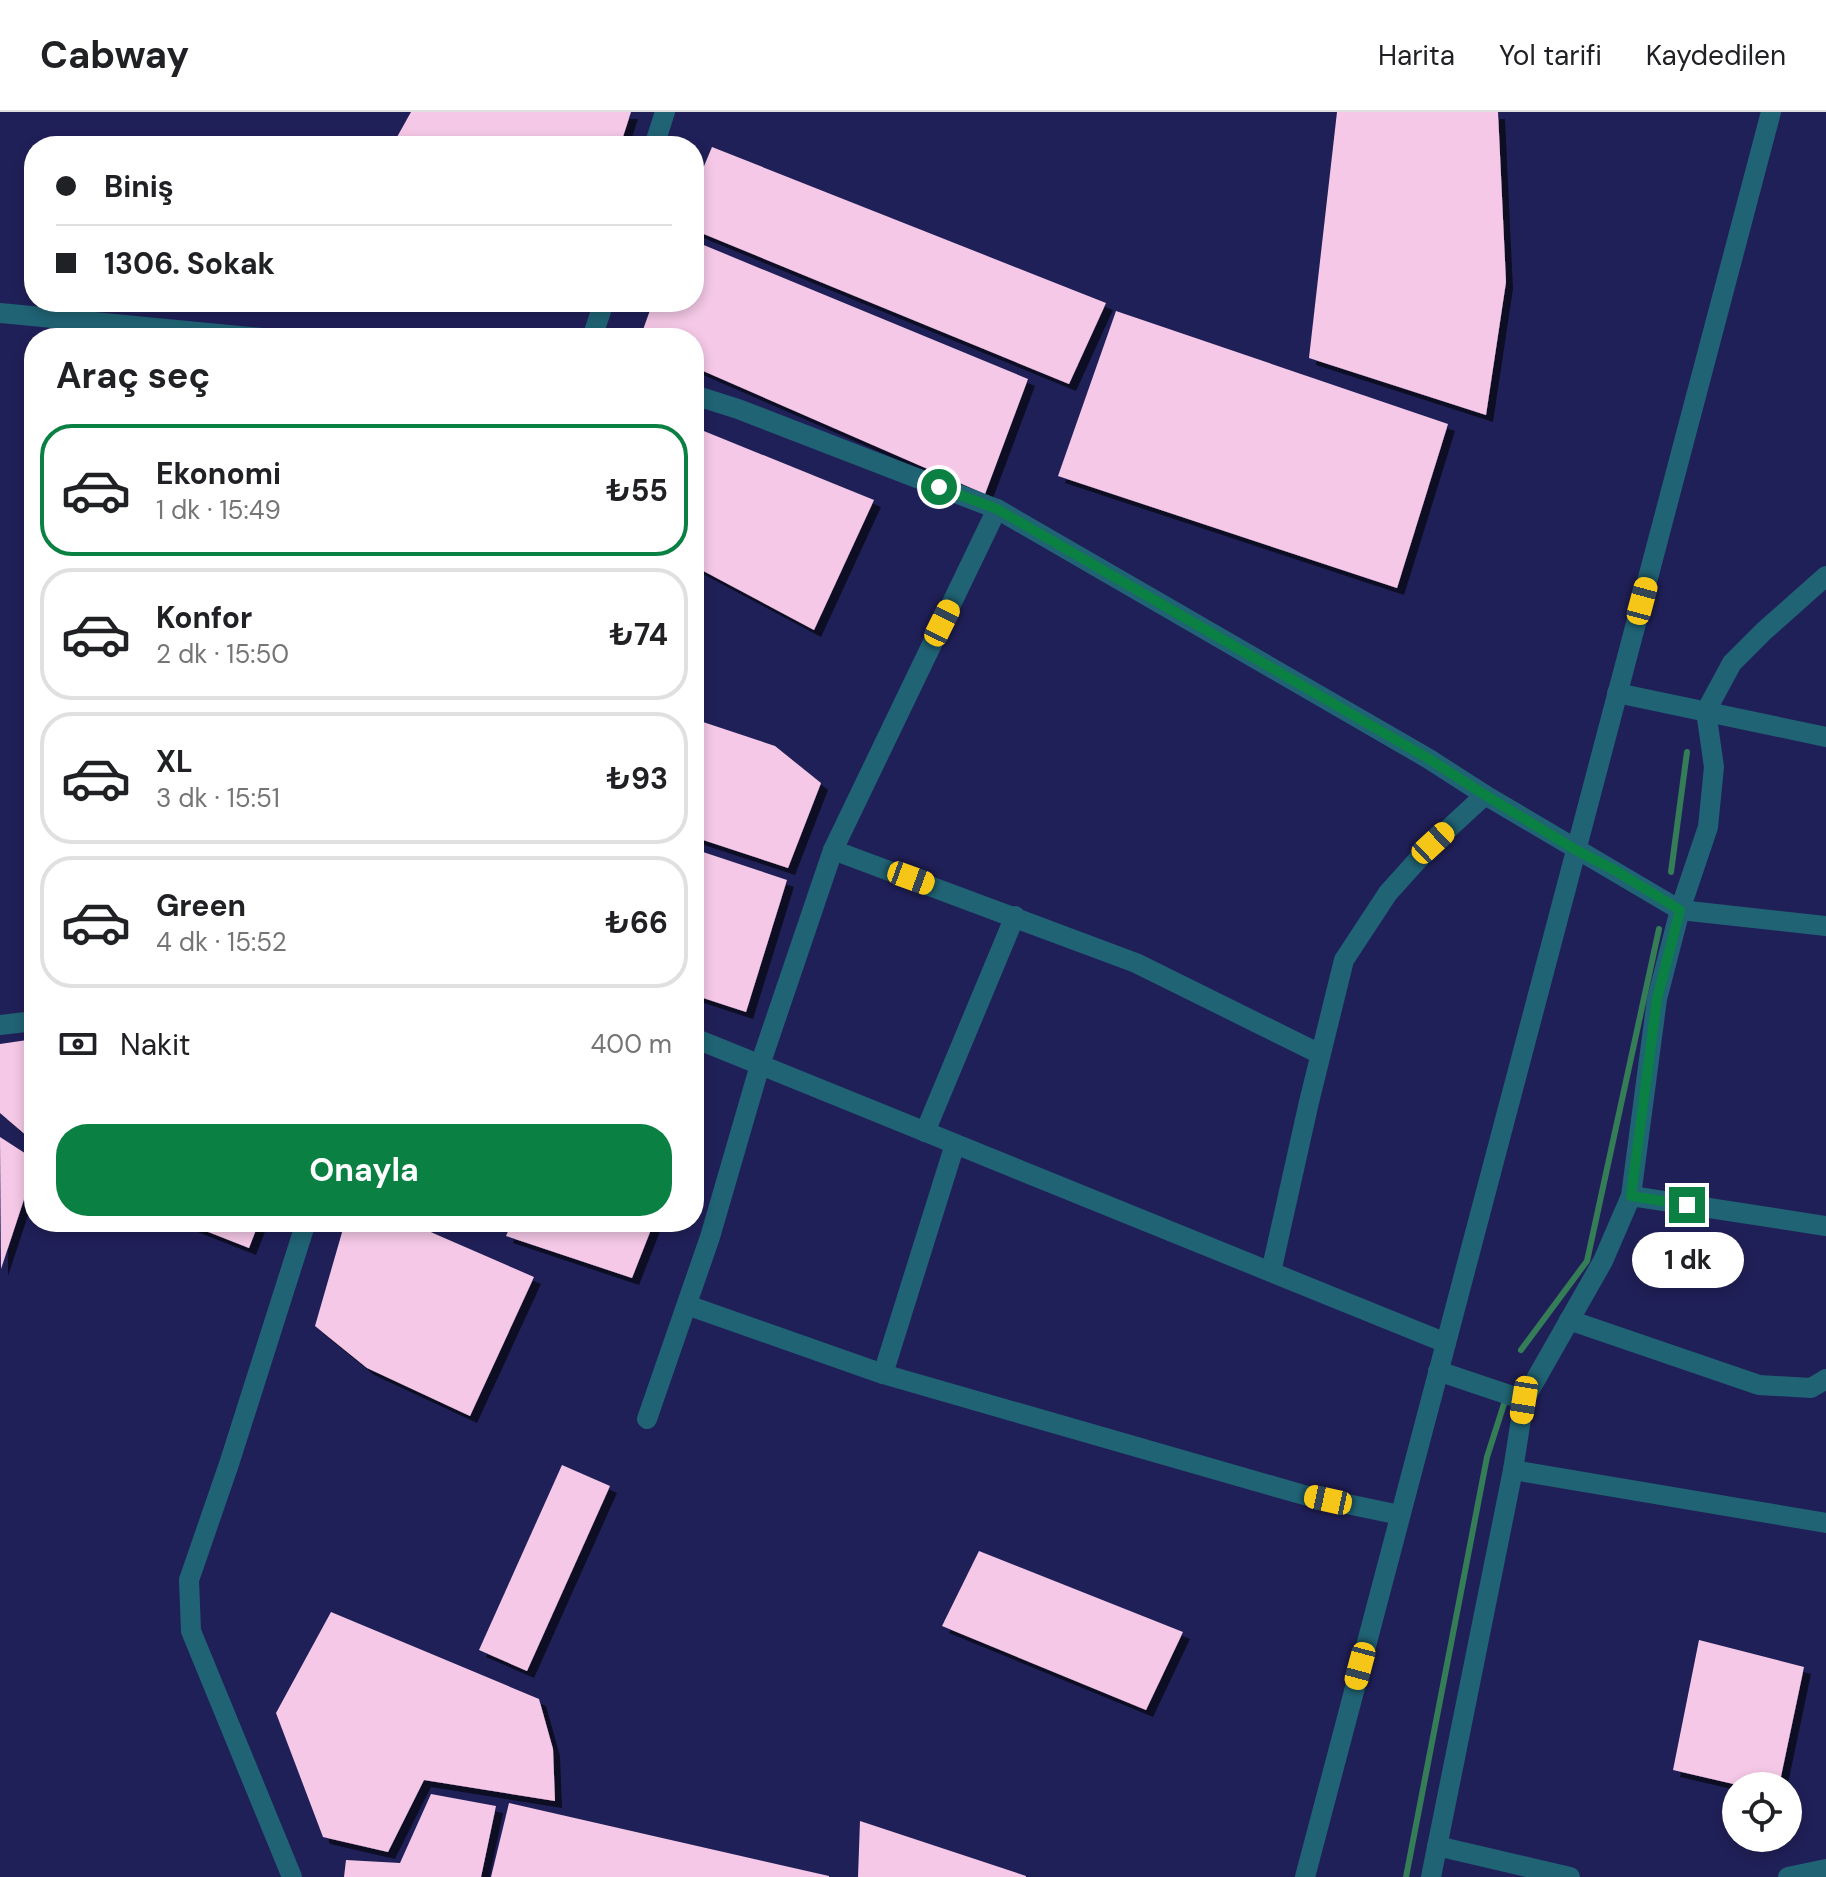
<!DOCTYPE html>
<html lang="tr">
<meta charset="utf-8">
<style>
:root{--surface:#fff;--page:#f2f2f2;--text:#202124;--muted:#757577;--line:#e0e0e0;--accent:#0b8043}
body{margin:0;font-family:"DM Sans",sans-serif;background:var(--page);color:var(--text);height:100vh;display:flex;flex-direction:column;font-size:30px;white-space:nowrap}
*{box-sizing:border-box;margin:0}
p{font-size:26px;color:var(--muted)}
.icon{flex:none;width:44px;height:44px;fill:none;stroke:currentColor;stroke-width:2;stroke-linecap:round;stroke-linejoin:round}
.map{position:relative;flex:1;overflow:hidden}
.side{position:absolute;left:24px;top:216px;width:680px;height:904px;display:flex;flex-direction:column;background:var(--surface);border-radius:32px;box-shadow:0 4px 12px #0003}
.side>*{flex:none}
.hud{position:absolute;left:24px;top:24px;width:680px;height:176px;border-radius:32px;box-shadow:0 4px 12px #0003;display:grid;align-content:center;height:176px;padding:0 32px;background:var(--surface)}
.buttons{position:absolute;left:1722px;top:1660px;display:grid;gap:16px}
.buttons a{display:grid;place-items:center;width:80px;height:80px;border-radius:50%;background:var(--surface);box-shadow:0 4px 12px #0003;font-size:40px}
.end{position:absolute;width:36px;height:36px;margin:-18px;border:10px solid #0b8043;background:#fff;box-shadow:0 0 0 4px #fff}
.from{border-radius:50%}
.bubble{position:absolute;height:56px;border-radius:28px;background:var(--surface);box-shadow:0 4px 12px #0003;font-size:26px;font-weight:700;line-height:56px;text-align:center}
.car{position:absolute;width:24px;height:48px;margin:-24px -12px;border-radius:10px;box-shadow:0 0 6px 2px #0007;background:linear-gradient(#f5c518 24%,#345 0 40%,#f5c518 0 76%,#345 0 86%,#f5c518 0)}
.hud b{display:flex;align-items:center;gap:28px;height:76px;font-size:30px}
.hud b+b{border-top:2px solid var(--line)}
.hud i{width:20px;height:20px;background:var(--text)}
ul{padding:0;list-style:none}
li{display:flex;align-items:center;gap:24px;height:132px;margin:0 16px 12px;padding:0 16px;border:4px solid var(--line);border-radius:32px}
li div{flex:1}
li b{display:block;font-size:30px}
li em{font-style:normal;font-weight:700}
li.on{border-color:var(--accent)}
li>.icon{width:72px;height:72px;stroke-width:1.5}
h2{padding:0 32px;font-size:36px;line-height:96px}
.pay{display:flex;align-items:center;gap:20px;height:88px;padding:0 32px;font-size:30px}
.pay p{margin-inline-start:auto}
.action{display:flex;gap:16px;margin-top:auto;padding:16px 32px}
.action a{flex:1;height:92px;border-radius:32px;background:var(--accent);color:#fff;font-size:32px;font-weight:700;line-height:92px;text-align:center}
header{display:flex;align-items:center;gap:48px;box-sizing:border-box;height:112px;padding:0 40px;background:var(--surface);border-bottom:2px solid var(--line)}
header strong{font-size:38px}
nav{display:flex;gap:44px;margin-inline-start:auto;font-size:28px}
.map>svg:first-child{display:block}
.lines{fill:none;stroke-linecap:round;stroke-linejoin:round}
.stream{stroke:#357d57;stroke-width:6}
.building{fill:#f4c8e6;filter:url(#shadow)}
.minor{stroke:#206374;stroke-width:20}
.tertiary{stroke:#206374;stroke-width:20}
.route{stroke:#0b8043;stroke-width:10}
</style>
<header>
<strong>Cabway</strong>
<nav><a>Harita</a><a>Yol tarifi</a><a>Kaydedilen</a></nav>
</header>
<div class="map">
<svg width="1826" height="1765" viewBox="0 0 1826 1765">
<defs>
<filter id="shadow"><feDropShadow dx="7" dy="7" stdDeviation="0" flood-color="#0009"/></filter>
</defs>
<rect width="100%" height="100%" fill="#202059"/>
<g class="lines">
<!-- stream -->
<g class="stream">
<polyline points="1671,760 1687,640"/>
<polyline points="1521,1238 1587,1149 1659,817"/>
<polyline points="1406,1765 1487,1345 1504,1292"/>
</g>
</g>
<!-- building -->
<g class="building">
<polygon points="411,0 631,0 620,34 392,34"/>
<polygon points="1337,0 1498,0 1506,170 1486,303 1309,246"/>
<polygon points="712,35 1106,191 1069,272 694,118 694,78"/>
<polygon points="694,129 1028,267 985,382 694,255 694,226 640,226 653,190 694,190"/>
<polygon points="1116,199 1448,312 1397,476 1058,364"/>
<polygon points="694,315 874,388 814,518 694,454"/>
<polygon points="694,607 775,634 821,671 788,756 694,725"/>
<polygon points="694,737 787,768 746,900 694,883"/>
<polygon points="34,927 34,1030 0,1001 0,932"/>
<polygon points="0,1025 34,1047 34,1057 1,1157"/>
<polygon points="183,1110 259,1110 249,1136"/>
<polygon points="345,1110 428,1110 426,1118 534,1165 470,1304 367,1256 315,1214"/>
<polygon points="512,1110 654,1110 632,1166 506,1124"/>
<polygon points="562,1353 610,1374 527,1559 479,1538"/>
<polygon points="979,1439 1183,1520 1146,1598 942,1514"/>
<polygon points="331,1500 539,1587 553,1637 555,1689 424,1668 388,1740 323,1725 276,1601"/>
<polygon points="1699,1528 1804,1555 1779,1674 1742,1674 1673,1658"/>
<polygon points="431,1682 496,1694 481,1765 344,1765 346,1748 400,1751"/>
<polygon points="509,1691 829,1764 829,1765 491,1765"/>
<polygon points="860,1709 1026,1764 1026,1765 858,1765"/>
</g>
<g class="lines">
<!-- minor -->
<g class="minor">
<polyline points="654,34 665,0"/>
<polyline points="0,201 262,226"/>
<polyline points="592,226 604,190"/>
<polyline points="694,283 738,297 997,397 1429,647 1485,683 1680,798 1826,814"/>
<polyline points="833,738 1136,851 1320,942"/>
<polyline points="0,913 34,909"/>
<polyline points="694,926 1446,1231"/>
<polyline points="925,1020 1015,804"/>
<polyline points="1631,1084 1826,1114"/>
<polyline points="1271,1160 1309,990 1344,848 1388,781 1433,731 1485,683"/>
<polyline points="687,1193 883,1262 1304,1383 1400,1403"/>
<polyline points="1569,1208 1759,1273 1811,1276 1826,1267"/>
<polyline points="1438,1259 1524,1288"/>
<polyline points="883,1262 955,1032"/>
<polyline points="647,1307 710,1125 760,953 833,738 997,397"/>
<polyline points="1513,1358 1826,1411"/>
<polyline points="1437,1734 1570,1765"/>
<polyline points="292,1765 191,1519 189,1468 229,1352 306,1110"/>
<polyline points="1431,1765 1513,1358 1524,1288 1603,1149 1631,1084 1657,887 1680,798 1708,715 1714,655 1706,599 1732,551 1764,519 1826,464"/>
<polyline points="1788,1765 1826,1757"/>
</g>
<!-- tertiary -->
<g class="tertiary">
<polyline points="1617,581 1826,625"/>
<polyline points="1305,1765 1771,0"/>
</g>
</g>
<g class="lines">
<!-- route -->
<polyline class="route" points="939,375 997,397 1429,647 1485,683 1576,738 1616,759 1680,798 1657,887 1631,1084 1687,1093"/>
</g>
</svg>
<div class="buttons">
<a><svg class="icon" aria-label="locate" viewBox="0 0 24 24"><circle cx="12" cy="12" r="6"/><path d="M12 2v4M12 18v4M2 12h4M18 12h4"/></svg></a>
</div>
<i class="end from" style="left:939px;top:375px"></i>
<i class="end" style="left:1687px;top:1093px"></i>
<div class="bubble" style="left:1632px;top:1120px;width:112px">1 dk</div>
<i class="car" style="left:1642px;top:489px;rotate:15deg"></i>
<i class="car" style="left:942px;top:511px;rotate:26deg"></i>
<i class="car" style="left:1433px;top:731px;rotate:47deg"></i>
<i class="car" style="left:911px;top:766px;rotate:110deg"></i>
<i class="car" style="left:1524px;top:1288px;rotate:189deg"></i>
<i class="car" style="left:1328px;top:1388px;rotate:282deg"></i>
<i class="car" style="left:1360px;top:1554px;rotate:195deg"></i>
<div class="hud">
<b><i class="from"></i>Biniş</b>
<b><i></i>1306. Sokak</b>
</div>
<section class="side">
<h2>Araç seç</h2>
<ul>
<li class="on"><svg class="icon" aria-label="car" viewBox="0 0 24 24"><path d="M5 17H2v-5l4-1 3-4h7l3 4 3 1v5h-3M9 17h6M6 11h13"/><circle cx="7" cy="17" r="2"/><circle cx="17" cy="17" r="2"/></svg><div><b>Ekonomi</b><p>1 dk · 15:49</p></div><em>₺55</em></li>
<li><svg class="icon" aria-label="car" viewBox="0 0 24 24"><path d="M5 17H2v-5l4-1 3-4h7l3 4 3 1v5h-3M9 17h6M6 11h13"/><circle cx="7" cy="17" r="2"/><circle cx="17" cy="17" r="2"/></svg><div><b>Konfor</b><p>2 dk · 15:50</p></div><em>₺74</em></li>
<li><svg class="icon" aria-label="car" viewBox="0 0 24 24"><path d="M5 17H2v-5l4-1 3-4h7l3 4 3 1v5h-3M9 17h6M6 11h13"/><circle cx="7" cy="17" r="2"/><circle cx="17" cy="17" r="2"/></svg><div><b>XL</b><p>3 dk · 15:51</p></div><em>₺93</em></li>
<li><svg class="icon" aria-label="car" viewBox="0 0 24 24"><path d="M5 17H2v-5l4-1 3-4h7l3 4 3 1v5h-3M9 17h6M6 11h13"/><circle cx="7" cy="17" r="2"/><circle cx="17" cy="17" r="2"/></svg><div><b>Green</b><p>4 dk · 15:52</p></div><em>₺66</em></li>
</ul>
<div class="pay"><svg class="icon" aria-label="cash" viewBox="0 0 24 24"><path d="M3 7h18v10H3z"/><circle cx="12" cy="12" r="2"/></svg>Nakit<p>400 m</p></div>
<div class="action"><a>Onayla</a></div>
</section>
</div>
